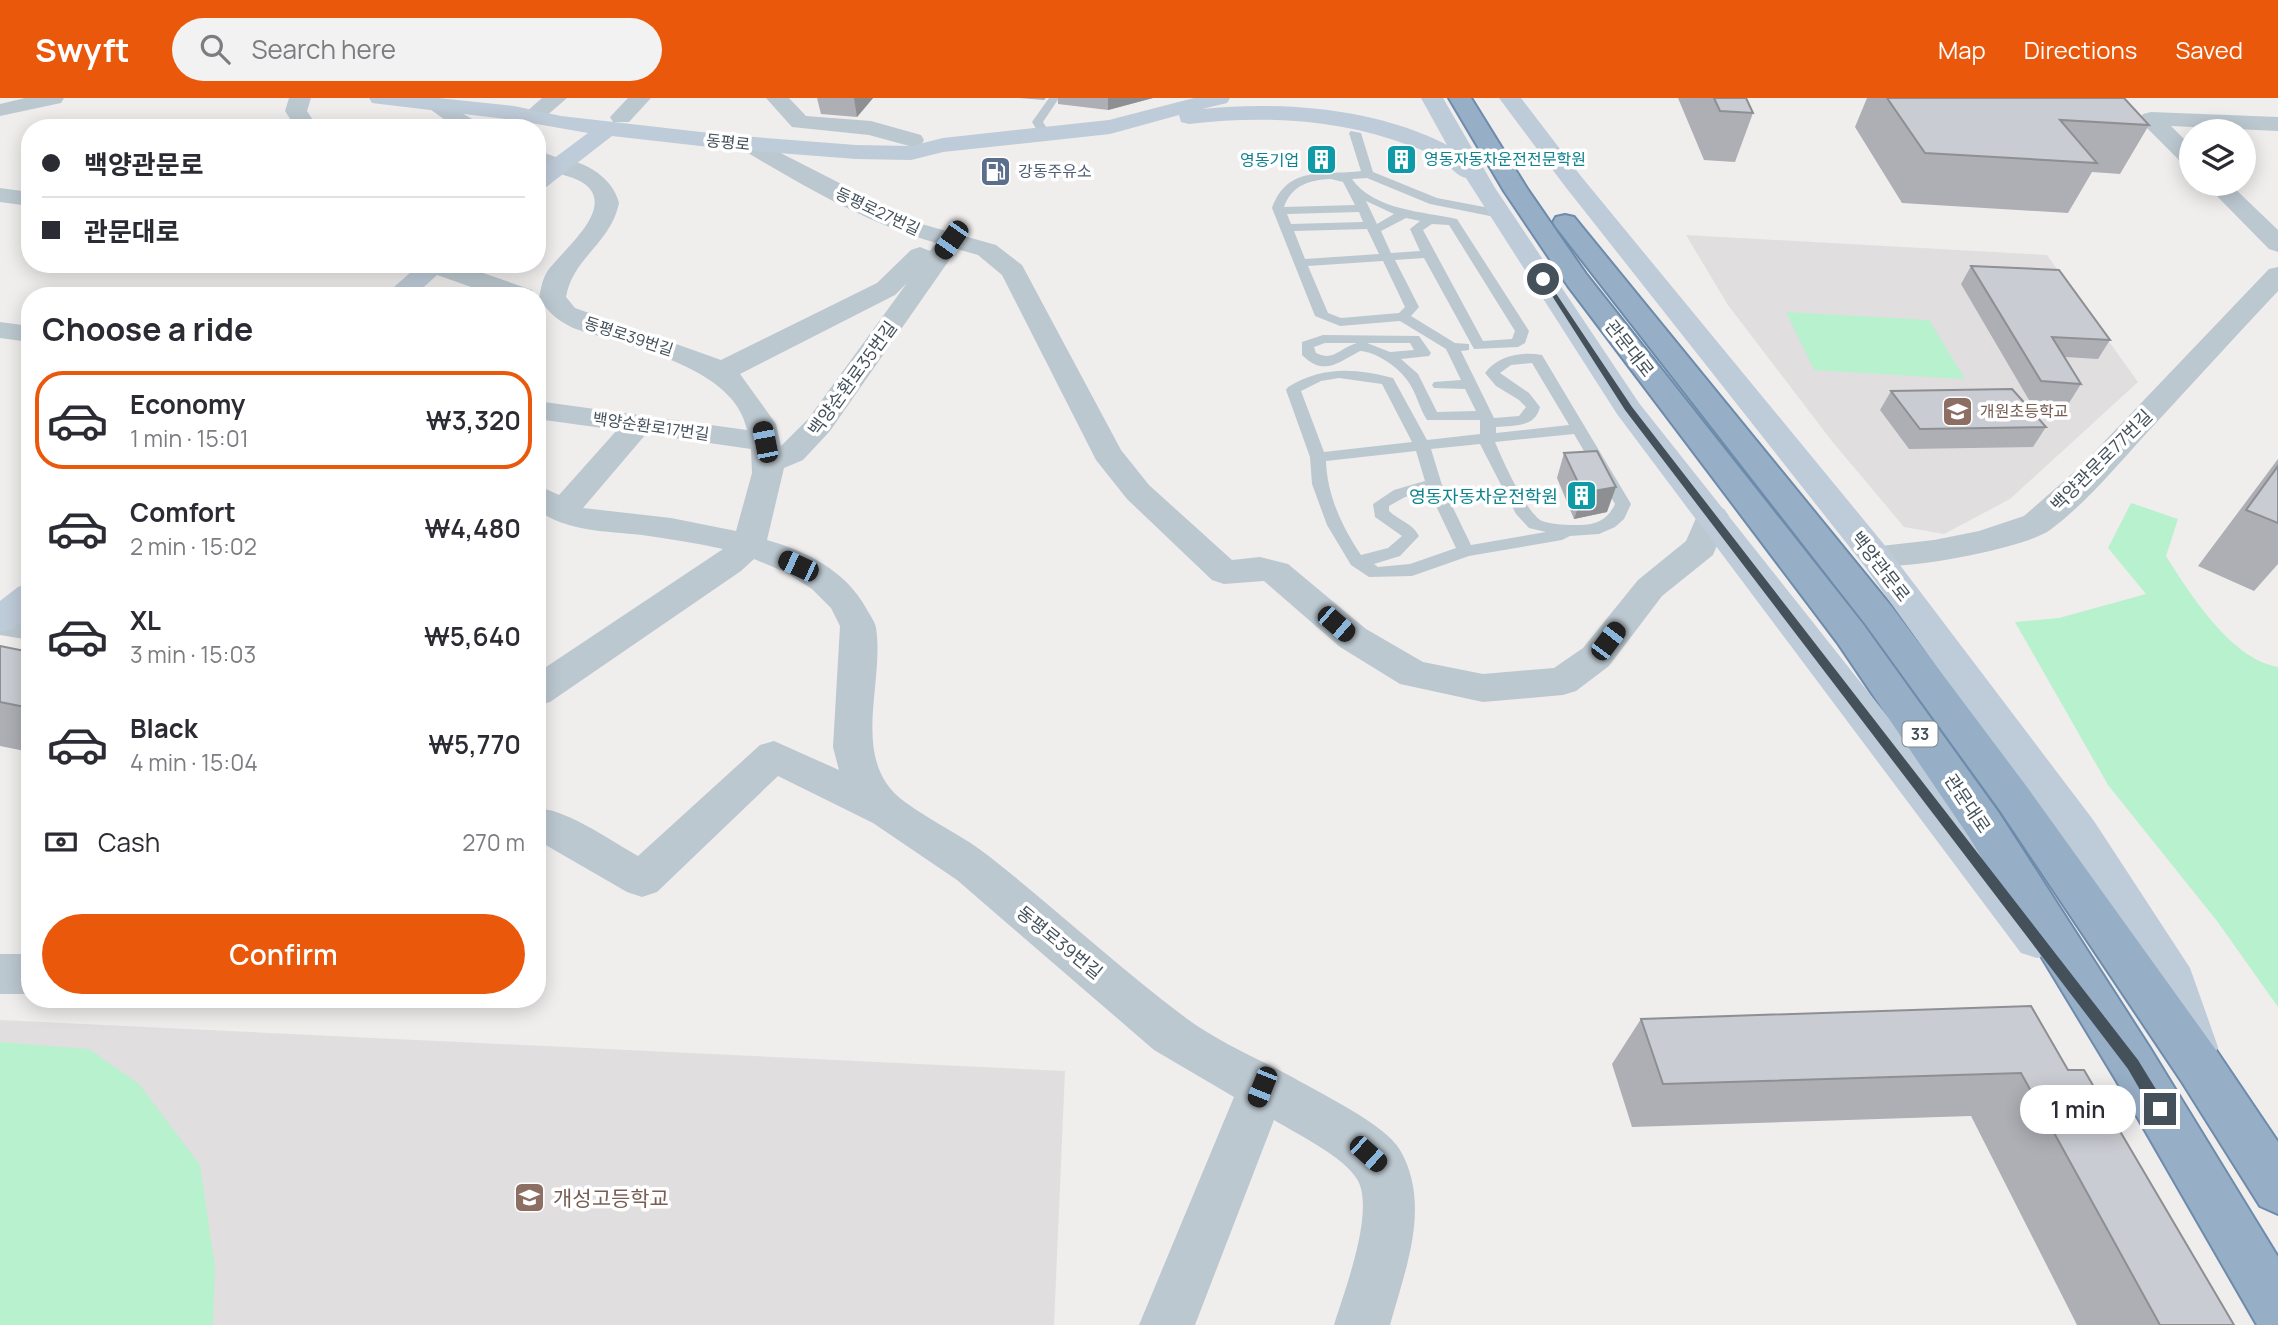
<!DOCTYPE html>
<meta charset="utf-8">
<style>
:root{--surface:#fff;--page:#f2f2f3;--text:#2b2b33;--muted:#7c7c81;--line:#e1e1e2;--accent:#ea580c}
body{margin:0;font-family:Manrope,"Noto Sans KR",sans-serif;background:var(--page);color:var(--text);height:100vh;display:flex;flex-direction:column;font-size:26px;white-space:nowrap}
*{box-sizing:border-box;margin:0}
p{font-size:23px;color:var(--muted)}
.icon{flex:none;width:38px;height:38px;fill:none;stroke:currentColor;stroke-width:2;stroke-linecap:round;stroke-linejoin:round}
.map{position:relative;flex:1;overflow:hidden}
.side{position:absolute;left:21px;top:189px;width:525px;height:721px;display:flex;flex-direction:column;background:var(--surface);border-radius:28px;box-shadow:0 4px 18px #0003}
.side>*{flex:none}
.hud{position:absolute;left:21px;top:21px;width:525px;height:154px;border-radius:28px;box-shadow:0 4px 18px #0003;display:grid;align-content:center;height:154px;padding:0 21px;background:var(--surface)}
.controls{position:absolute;left:2179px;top:21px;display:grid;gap:14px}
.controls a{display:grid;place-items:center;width:77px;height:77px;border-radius:50%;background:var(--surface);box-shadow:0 4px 18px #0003;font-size:35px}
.end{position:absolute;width:32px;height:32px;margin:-16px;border:9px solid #44515b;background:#fff;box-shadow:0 0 0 4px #fff}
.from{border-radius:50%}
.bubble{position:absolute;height:49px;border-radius:24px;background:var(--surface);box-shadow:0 4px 18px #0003;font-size:23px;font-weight:600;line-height:49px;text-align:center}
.car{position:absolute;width:21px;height:42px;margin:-21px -10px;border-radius:9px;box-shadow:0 0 5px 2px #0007;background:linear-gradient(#222 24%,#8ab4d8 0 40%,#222 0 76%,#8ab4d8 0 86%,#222 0)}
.hud b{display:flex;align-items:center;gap:24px;height:66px;font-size:26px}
.hud b+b{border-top:2px solid var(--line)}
.hud i{width:18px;height:18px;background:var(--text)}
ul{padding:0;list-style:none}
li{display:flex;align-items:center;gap:21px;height:98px;margin:0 14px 10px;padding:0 7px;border:4px solid transparent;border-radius:28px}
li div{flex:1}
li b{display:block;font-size:26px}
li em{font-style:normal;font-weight:600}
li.selected{border-color:var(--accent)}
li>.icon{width:63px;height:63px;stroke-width:1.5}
h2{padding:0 21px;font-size:32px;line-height:84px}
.pay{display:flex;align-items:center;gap:18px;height:77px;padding:0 21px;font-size:26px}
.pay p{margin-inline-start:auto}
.action{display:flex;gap:14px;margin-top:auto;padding:14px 21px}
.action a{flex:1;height:80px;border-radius:42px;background:var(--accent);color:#fff;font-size:28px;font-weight:600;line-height:80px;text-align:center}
header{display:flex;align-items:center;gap:42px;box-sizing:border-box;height:98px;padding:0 35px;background:var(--accent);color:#fff}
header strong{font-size:33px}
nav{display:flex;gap:38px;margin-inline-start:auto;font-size:24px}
.search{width:490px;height:63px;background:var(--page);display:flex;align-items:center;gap:18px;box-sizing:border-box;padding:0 24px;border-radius:38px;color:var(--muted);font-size:26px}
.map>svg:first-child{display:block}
.education{fill:#e1dedf}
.green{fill:#b8f1cd}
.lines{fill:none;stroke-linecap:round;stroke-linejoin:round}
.trunk-casing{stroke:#6d8bab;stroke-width:4}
.service{fill:#bcc8d0;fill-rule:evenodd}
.minor{fill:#bcc8d0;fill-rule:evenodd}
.tertiary{fill:#bcc8d0;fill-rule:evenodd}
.secondary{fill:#becbd8;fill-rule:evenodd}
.trunk{fill:#96aec6;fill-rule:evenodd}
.wall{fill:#adafb5}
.shaded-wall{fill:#8d8f93}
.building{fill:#c9ccd2;stroke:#8d8f93;stroke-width:2}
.route{fill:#44515b}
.labels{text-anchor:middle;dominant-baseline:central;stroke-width:7;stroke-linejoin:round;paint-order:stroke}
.far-street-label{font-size:16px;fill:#44515b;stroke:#fff}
.far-culture-label{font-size:16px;fill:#0d838f;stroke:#fff;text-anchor:start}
.far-service-label{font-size:16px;fill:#4e5e75;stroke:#fff;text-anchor:start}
.far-education-label{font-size:16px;fill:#785e54;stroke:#fff;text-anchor:start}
.shield{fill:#fff;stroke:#7c858c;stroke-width:2}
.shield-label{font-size:16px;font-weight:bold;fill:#44515b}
.street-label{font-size:18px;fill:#44515b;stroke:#fff}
.culture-label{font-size:18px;fill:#0d838f;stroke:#fff;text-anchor:end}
.near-education-label{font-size:21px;fill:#785e54;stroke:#fff;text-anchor:start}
</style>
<header>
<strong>Swyft</strong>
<div class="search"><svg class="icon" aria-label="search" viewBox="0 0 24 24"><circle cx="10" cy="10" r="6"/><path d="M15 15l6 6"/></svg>Search here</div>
<nav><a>Map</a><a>Directions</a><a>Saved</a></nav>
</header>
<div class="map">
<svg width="2278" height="1227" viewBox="0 0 2278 1227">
<rect width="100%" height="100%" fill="#f0eded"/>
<!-- education -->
<g class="education">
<polygon points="1686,137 2047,157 2138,284 2010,401 1944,436 1904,429 1831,342 1728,207"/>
<polygon points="0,922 1065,973 1054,1227 0,1227"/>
</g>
<!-- green -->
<g class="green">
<polygon points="1786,214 1929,222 1965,281 1814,272"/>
<path d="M2131 405 2178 421 2166 458C2190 496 2231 561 2278 569V909L2217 823 2108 687 2015 524 2059 520 2146 496 2108 450Z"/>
<polygon points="0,944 89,951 139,986 200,1067 215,1169 213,1227 0,1227"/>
</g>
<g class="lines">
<defs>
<g id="trunk">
<polygon points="1449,0 1471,0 1528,92 1586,176 1863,526 1999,715 2150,950 2278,1159 2278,1227 2257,1227 2116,982 1969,739 1837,544 1568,188 1504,93"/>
<polygon points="1565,117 1574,119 1892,509 2027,689 2216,952 2278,1044 2278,1116 2260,1108 2182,984 1999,711 1866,527 1556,129 1553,124 1556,119"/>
</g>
</defs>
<!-- trunk casing -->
<use href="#trunk" class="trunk-casing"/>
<!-- service -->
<g class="service">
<polygon points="1049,0 1059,0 1043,24 1051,37 1045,40 1041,39 1032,24"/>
<path d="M1351 33 1361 35 1373 74 1437 100 1500 112 1506 116 1500 120 1430 106 1367 80 1352 81C1373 112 1425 114 1457 121L1529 233 1525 245 1518 249 1474 251 1424 160 1395 162 1419 209 1411 218 1455 245 1469 246V252L1461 253 1494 320 1519 318 1526 309 1519 302 1496 288 1485 275C1497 258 1522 253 1542 257L1631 406 1624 421 1615 429 1599 436 1570 438 1562 442 1469 458 1412 478 1369 479 1351 467 1327 427 1312 386 1310 359 1286 292 1288 289C1322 268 1355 270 1393 280L1427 342 1480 336V322H1427C1419 310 1416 293 1407 282 1397 268 1376 254 1360 253 1339 264 1324 279 1302 257V244L1323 237 1419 238 1431 255 1429 258 1401 261 1418 276 1437 314 1476 313 1465 291 1434 290 1432 287 1434 284 1461 282 1446 251 1400 223 1340 228 1315 218 1272 110C1288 66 1325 78 1361 73L1349 35ZM1331 81 1343 84 1355 107 1284 109C1292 87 1309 82 1331 81ZM1366 103 1394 116 1377 126ZM1359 114 1363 124 1291 126 1287 116ZM1406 120 1420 123 1410 131 1420 153 1391 155 1381 133ZM1432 126 1449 127 1515 233 1512 241 1483 243 1423 132ZM1367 131 1379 156 1305 161 1294 133ZM1383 163 1405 209 1399 215 1341 220 1328 215 1308 168ZM1325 245H1357C1339 250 1334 264 1316 255L1314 249ZM1367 245H1410L1414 252 1390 254ZM1532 265 1569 327 1496 335V329C1514 327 1535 330 1540 309L1529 295 1500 275 1511 267ZM1339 280 1382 286 1412 344 1324 354 1301 293 1321 283ZM1574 336 1615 406C1608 421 1597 427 1580 427 1569 427 1553 427 1542 423 1526 415 1502 361 1495 344ZM1480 346 1516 416 1529 430 1546 434 1471 447 1442 387 1431 351ZM1416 353 1425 383 1394 392 1373 406 1375 419 1402 438 1388 450 1361 457C1342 429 1327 397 1326 363ZM1429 393 1456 450 1410 466 1378 469 1374 466 1400 458 1419 438C1412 425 1400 423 1389 413V408L1405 399Z"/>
</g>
<!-- minor -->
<g class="minor">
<polygon points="25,0 64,0 61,5 0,18 0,6"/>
<polygon points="289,0 311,0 307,13 318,30 296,30 285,13"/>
<polygon points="542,0 567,0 544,20 528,20 525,15"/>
<polygon points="766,0 789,0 806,18 871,23 921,37 924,42 921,47 913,49 869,37 792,29"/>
<polygon points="2151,14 2278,19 2278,33 2171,28 2191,48 2191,68 2183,66 2143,26 2140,21 2143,16"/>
<path d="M751 40 918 125 996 147 1022 167 1121 352 1149 387 1232 462 1260 459 1288 466 1366 531 1423 564 1483 576 1554 570 1583 550 1638 482 1686 443 1700 411 1712 407 1724 411 1729 418 1713 457 1662 498 1609 568 1576 593 1563 597 1483 604 1400 586 1340 549 1264 483 1224 486 1212 482 1127 401 1096 362 1002 177 978 157 957 151 830 333 803 362 784 370 767 442C806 453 846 473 866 510 869 516 875 523 876 530 885 587 848 663 905 704 932 724 964 738 990 759 1056 811 1118 869 1186 920 1218 944 1259 961 1294 980 1321 996 1385 1026 1400 1052 1432 1107 1405 1172 1390 1227H1334C1344 1194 1376 1112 1357 1081 1343 1058 1297 1036 1274 1022L1195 1227H1139L1234 999 1154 952 957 782 873 725 778 678 657 794 642 799 627 794 537 742V712C557 705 618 747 638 758L760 647 774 643 839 672 833 649 840 528 831 510 812 491 785 474 754 461 741 473 550 604 537 608V575L723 451C696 445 669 441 642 437 605 433 569 434 537 412V387L559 397 617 332 537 321V303L747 332C735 268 626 248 573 230 557 222 549 215 539 200 541 191 542 182 547 174 560 154 616 112 586 87 576 79 561 77 550 73L546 68 550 63C577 56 613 78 619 105 610 147 573 159 566 199L575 210 721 262 877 185 911 152 920 149 930 153 936 145C868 126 803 88 743 52L740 47 743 42ZM907 185 808 321 781 348 776 326 740 276 895 197ZM646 336 751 351 752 375 736 433 671 420 583 410Z"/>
<polygon points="2205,86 2230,86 2278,132 2278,154 2269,151"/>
<polygon points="0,90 30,94 30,108 0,104"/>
<polygon points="428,166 457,166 532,192 536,198 497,198 437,177"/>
<path d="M2278 169V193C2233 241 2189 289 2144 338 2115 370 2085 406 2050 432 2023 451 1895 475 1863 466L1858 458 1863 450 1934 442 1979 433 2024 418 2081 368 2269 171Z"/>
<polygon points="0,224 30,228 30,244 0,240"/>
<polygon points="0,511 30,516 30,542 0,537"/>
<rect x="0" y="856" width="30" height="40"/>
</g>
<!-- tertiary -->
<g class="tertiary">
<polygon points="436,0 479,25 482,30 456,30 423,6 426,1"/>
<polygon points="628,0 651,0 629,24 613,24 610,19"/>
<polygon points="537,52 566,63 570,68 566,73 558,75 537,67"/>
</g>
<!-- secondary -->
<g class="secondary">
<path d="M369 0H438L514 8 561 18 727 37 856 47 911 48 943 40 1109 22 1194 0H1230L1227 5 1202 11C1282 3 1375 10 1447 47L1421 0H1443L1495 90 1639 305 2053 827 2059 841 2053 855 2037 860 2021 855 1617 316 1466 80C1457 78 1452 70 1445 65 1435 57 1423 52 1411 48 1340 21 1264 17 1189 26L1181 24 1179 17 1110 36 943 54 911 62 856 61 727 51 612 38 545 90 537 92V73L588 35 514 22 380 6 372 5Z"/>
<polygon points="1499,0 1521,0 1580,77 1887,450 2094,723 2190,870 2218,949 2211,965 2194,971 2177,965 2153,891 2064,747 1863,466 1564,87"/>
<polygon points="420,166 449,166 414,198 384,198"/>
<polygon points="30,485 30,516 13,531 0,534 0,503 18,489"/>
</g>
<!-- trunk -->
<use href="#trunk" class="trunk"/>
</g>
<!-- wall -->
<g class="wall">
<polygon points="817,0 873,0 857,19 821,16"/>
<polygon points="1019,0 1046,0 1044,2"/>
<polygon points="1058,0 1153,0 1108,12 1058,6"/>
<polygon points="1678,0 1746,0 1753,15 1735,64 1704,62"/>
<polygon points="1867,0 2124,0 2149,27 2120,76 2092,74 2068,115 1902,105 1855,29"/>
<polygon points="1971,168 2110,242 2098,261 2065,259 2081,286 2069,305 2029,302 1961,186"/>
<polygon points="1891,293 2046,329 2033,349 1909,351 1880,312"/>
<polygon points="1564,355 1607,414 1574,421 1557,380"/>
<polygon points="2278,361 2278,466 2254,493 2198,468"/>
<polygon points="0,548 30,554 30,654 0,648"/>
<polygon points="1641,921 2068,972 2234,1227 2077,1227 1971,1018 1632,1029 1612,966"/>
</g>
<!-- shaded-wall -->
<g class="shaded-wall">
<polygon points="854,0 873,0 857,19"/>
<polygon points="1108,0 1153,0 1108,12"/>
<polygon points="1616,389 1607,414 1574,421 1583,395"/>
</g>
<!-- building -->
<g class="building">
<polygon points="1714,0 1746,0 1753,15 1720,13"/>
<polygon points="1887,0 2124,0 2149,27 2060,22 2097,65 1925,55"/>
<polygon points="1971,168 2059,172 2110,242 2052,239 2081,286 2041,283"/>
<polygon points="2012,291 2046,329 1920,331 1891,293"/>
<polygon points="1597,353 1616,389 1583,395 1564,355"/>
<polygon points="2278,368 2278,425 2246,412"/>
<polygon points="0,548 30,554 30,610 0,604"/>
<polygon points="2031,908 2068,972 2084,972 2234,1227 2160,1227 2021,975 1663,986 1641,921"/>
</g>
<!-- route -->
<polygon class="route" points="1540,179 1545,179 1632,309 2138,962 2165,1006 2167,1011 2165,1016 2154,1016 2128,971 1625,312"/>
<!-- icons -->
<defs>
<symbol id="building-square" viewBox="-11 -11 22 22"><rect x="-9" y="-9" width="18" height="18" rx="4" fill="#0f9aa8" stroke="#fff"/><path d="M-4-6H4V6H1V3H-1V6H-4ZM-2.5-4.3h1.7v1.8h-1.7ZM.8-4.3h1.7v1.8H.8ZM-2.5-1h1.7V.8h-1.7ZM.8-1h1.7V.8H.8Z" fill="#fff"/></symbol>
<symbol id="fuel-square" viewBox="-11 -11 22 22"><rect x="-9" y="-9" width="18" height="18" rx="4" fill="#5c6f8a" stroke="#fff"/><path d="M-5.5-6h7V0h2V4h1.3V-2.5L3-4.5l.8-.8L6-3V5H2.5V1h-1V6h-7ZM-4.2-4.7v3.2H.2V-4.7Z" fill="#fff"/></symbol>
<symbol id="school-square" viewBox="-11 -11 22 22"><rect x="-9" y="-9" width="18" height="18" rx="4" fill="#8d6e63" stroke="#fff"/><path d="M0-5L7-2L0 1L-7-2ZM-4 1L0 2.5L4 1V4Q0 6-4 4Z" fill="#fff"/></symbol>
</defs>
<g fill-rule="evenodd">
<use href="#building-square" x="1384" y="44" width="35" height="35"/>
<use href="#building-square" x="1304" y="44" width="35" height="35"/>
<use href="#fuel-square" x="978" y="56" width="35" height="35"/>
<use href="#school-square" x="1940" y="296" width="35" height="35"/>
<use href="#building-square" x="1564" y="380" width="35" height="35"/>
<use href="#school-square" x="512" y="1082" width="35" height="35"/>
</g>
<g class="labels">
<!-- far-street labels -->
<g class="far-street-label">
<text transform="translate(728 44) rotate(6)">동평로</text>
<text transform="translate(878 113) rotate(25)">동평로27번길</text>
<text transform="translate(629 238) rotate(18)">동평로39번길</text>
<text transform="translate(651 328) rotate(8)">백양순환로17번길</text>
</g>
<!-- far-culture labels -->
<g class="far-culture-label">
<text x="1424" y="61">영동자동차운전전문학원</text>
<text x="1299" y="62" text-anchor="end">영동기업</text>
</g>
<!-- far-service labels -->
<g class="far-service-label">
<text x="1018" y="73">강동주유소</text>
</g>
<!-- far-education labels -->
<g class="far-education-label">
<text x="1980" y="313">개원초등학교</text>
</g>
<!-- shield labels -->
<rect class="shield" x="1902.5" y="623.5" width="35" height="25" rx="5"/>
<g class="shield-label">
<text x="1920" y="636">33</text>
</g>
<!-- street labels -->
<g class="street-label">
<text transform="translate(1630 250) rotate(52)">관문대로</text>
<text transform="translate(852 280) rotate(-54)">백양순환로35번길</text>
<text transform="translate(2101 362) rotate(-45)">백양관문로77번길</text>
<text transform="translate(1881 468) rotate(52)">백양관문로</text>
<text transform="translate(1968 705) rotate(56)">관문대로</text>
<text transform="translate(1060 844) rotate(39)">동평로39번길</text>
</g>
<!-- culture labels -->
<g class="culture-label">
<text x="1558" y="398">영동자동차운전학원</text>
</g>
<!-- near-education labels -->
<g class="near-education-label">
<text x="553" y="1100">개성고등학교</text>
</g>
</g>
</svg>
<div class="controls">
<a><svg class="icon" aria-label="layers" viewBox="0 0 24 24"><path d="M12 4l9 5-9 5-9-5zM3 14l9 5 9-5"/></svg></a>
</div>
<i class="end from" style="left:1543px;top:181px"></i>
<i class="end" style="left:2160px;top:1011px"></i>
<div class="bubble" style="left:2020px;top:987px;width:116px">1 min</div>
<i class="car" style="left:951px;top:142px;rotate:215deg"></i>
<i class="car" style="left:765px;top:344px;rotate:349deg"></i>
<i class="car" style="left:798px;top:468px;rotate:295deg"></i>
<i class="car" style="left:1336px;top:526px;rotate:131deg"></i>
<i class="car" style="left:1608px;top:543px;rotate:37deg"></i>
<i class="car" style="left:1262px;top:989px;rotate:202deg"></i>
<i class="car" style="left:1368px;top:1056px;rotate:132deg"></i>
<div class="hud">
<b><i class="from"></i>백양관문로</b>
<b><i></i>관문대로</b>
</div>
<section class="side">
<h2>Choose a ride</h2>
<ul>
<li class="selected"><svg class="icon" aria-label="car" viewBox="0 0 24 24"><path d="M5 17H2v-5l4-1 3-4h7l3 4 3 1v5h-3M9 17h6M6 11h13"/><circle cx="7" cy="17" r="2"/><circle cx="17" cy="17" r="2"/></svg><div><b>Economy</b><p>1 min · 15:01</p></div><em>₩3,320</em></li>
<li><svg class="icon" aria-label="car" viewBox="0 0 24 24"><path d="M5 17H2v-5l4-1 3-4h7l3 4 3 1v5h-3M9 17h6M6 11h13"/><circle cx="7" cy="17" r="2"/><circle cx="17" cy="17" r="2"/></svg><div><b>Comfort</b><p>2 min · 15:02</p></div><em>₩4,480</em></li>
<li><svg class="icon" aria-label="car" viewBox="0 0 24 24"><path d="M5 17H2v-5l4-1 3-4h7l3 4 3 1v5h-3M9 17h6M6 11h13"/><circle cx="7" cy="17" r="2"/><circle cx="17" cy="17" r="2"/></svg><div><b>XL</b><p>3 min · 15:03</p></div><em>₩5,640</em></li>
<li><svg class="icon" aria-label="car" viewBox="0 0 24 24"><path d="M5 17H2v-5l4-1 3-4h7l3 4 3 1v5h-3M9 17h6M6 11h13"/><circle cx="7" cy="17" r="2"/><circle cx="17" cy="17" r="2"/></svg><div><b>Black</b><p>4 min · 15:04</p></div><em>₩5,770</em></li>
</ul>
<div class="pay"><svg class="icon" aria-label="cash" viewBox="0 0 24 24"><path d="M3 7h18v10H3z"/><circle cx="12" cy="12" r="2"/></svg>Cash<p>270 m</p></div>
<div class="action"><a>Confirm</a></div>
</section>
</div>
